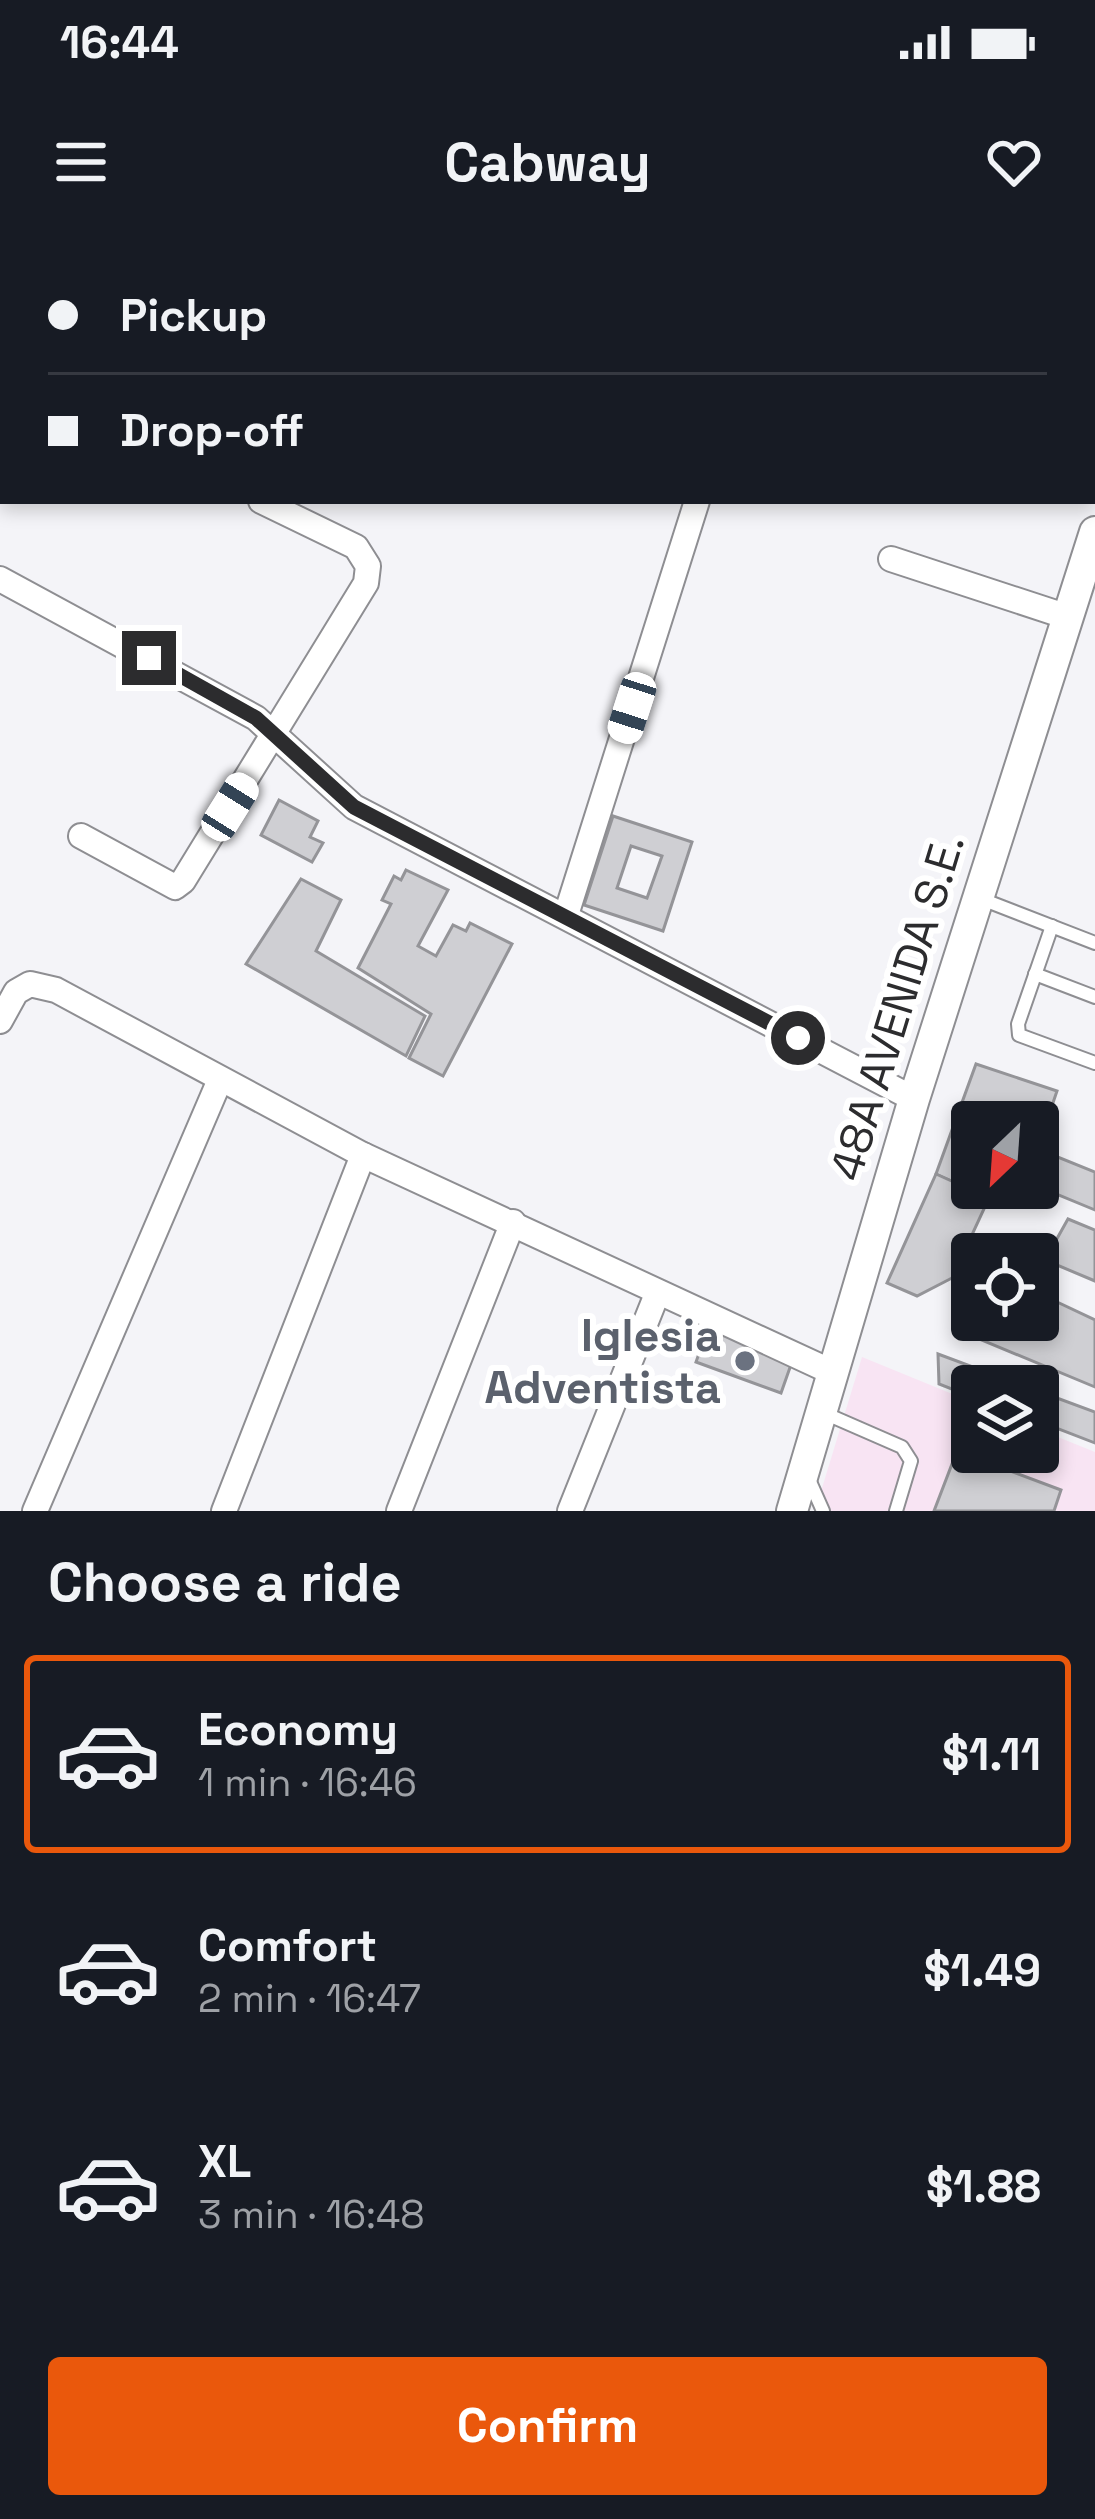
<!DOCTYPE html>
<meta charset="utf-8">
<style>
:root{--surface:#171b24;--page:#20242c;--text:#f1f3f6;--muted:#9ea1a6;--line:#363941;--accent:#ea580c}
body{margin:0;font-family:"Space Grotesk",sans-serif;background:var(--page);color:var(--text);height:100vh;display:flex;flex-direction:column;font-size:45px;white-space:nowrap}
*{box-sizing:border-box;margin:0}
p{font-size:39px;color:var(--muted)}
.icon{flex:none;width:66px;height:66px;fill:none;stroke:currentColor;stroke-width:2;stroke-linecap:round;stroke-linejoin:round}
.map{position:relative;height:1271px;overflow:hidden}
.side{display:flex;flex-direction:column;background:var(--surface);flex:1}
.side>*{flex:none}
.guide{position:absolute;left:0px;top:0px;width:1095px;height:264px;box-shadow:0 6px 18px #0003;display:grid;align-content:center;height:264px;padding:0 48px;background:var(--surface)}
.needle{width:78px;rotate:205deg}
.fabs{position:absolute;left:951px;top:861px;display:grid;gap:24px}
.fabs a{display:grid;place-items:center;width:108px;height:108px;border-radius:12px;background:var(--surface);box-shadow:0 6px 18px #0003;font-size:60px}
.end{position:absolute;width:54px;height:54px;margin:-27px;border:15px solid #2c2c2e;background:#fff;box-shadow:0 0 0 6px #fff}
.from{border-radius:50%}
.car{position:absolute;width:36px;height:72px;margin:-36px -18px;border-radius:15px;box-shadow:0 0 9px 3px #0007;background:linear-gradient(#fff 24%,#345 0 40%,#fff 0 76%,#345 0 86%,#fff 0)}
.guide b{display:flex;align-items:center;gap:42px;height:114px;font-size:45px}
.guide b+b{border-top:3px solid var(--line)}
.guide i{width:30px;height:30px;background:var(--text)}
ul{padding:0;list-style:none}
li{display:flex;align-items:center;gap:36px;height:198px;margin:0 24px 18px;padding:0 24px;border:6px solid transparent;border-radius:12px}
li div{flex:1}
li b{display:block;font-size:45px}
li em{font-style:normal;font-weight:600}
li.active{border-color:var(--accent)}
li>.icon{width:108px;height:108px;stroke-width:1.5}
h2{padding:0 48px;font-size:54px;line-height:144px}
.primary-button{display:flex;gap:24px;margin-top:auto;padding:24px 48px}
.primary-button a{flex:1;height:138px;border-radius:12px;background:var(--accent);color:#fff;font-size:48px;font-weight:600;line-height:138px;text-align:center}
.status{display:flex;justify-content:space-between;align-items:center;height:84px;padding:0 60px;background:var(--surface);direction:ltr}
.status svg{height:33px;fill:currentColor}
header{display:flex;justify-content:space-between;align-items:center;height:156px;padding:0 48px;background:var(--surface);font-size:54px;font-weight:600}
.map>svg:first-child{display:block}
.commercial{fill:#f8e4f3}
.building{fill:#cfcfd3;stroke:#949498;stroke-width:3;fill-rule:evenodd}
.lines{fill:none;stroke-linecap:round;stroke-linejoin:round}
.service-casing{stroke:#8e8e92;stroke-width:16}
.minor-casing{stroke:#8e8e92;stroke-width:28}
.tertiary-casing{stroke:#8e8e92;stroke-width:34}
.service{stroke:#fff;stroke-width:12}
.minor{stroke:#fff;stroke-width:24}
.tertiary{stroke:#fff;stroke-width:30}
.route{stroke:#2c2c2e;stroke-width:15}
.worship-dot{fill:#6b7280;stroke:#fff;stroke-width:4.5}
.labels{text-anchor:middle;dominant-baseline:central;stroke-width:12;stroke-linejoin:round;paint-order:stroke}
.street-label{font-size:45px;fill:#2c2c2e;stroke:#fff}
.worship-label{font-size:45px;font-weight:bold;fill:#5b616d;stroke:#fff;text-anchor:end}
</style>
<div class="status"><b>16:44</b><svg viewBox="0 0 49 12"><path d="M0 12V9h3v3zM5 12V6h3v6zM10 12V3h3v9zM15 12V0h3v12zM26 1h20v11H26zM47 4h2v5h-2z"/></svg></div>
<header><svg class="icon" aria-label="menu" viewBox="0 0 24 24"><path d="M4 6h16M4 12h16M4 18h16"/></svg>Cabway<svg class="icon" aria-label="heart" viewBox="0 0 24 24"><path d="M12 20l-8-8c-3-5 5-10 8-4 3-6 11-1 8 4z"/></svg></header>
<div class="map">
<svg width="1095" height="1271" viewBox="0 0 1095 1271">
<rect width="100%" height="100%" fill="#f4f4f8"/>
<!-- commercial -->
<polygon class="commercial" points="862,1117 972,1162 972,1212 1038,1212 1038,1189 1095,1212 1095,1271 815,1271"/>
<!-- building -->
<g class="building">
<polygon points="279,560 318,581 310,597 323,603 312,622 261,595"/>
<path d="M613 576 692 602 663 691 584 665ZM631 606 662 616 647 658 617 648Z"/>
<polygon points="406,630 448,650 418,706 436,716 453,685 466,691 470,683 512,704 443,836 409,818 431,774 358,728 391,664 382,660 394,636 401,640"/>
<polygon points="301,639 341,660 316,711 425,776 406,816 246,724"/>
<polygon points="976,824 1057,851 1038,907 1038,882 972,882 972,948 1038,948 1038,909 1095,932 1095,970 1042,948 989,958 936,934"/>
<polygon points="936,934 989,958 952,1038 917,1056 887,1043"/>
<polygon points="1068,979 1095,990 1095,1041 1045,1020"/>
<polygon points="1038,1053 1095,1080 1095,1147 960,1091 972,1065 972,1080 1038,1080"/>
<polygon points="708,1088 793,1119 781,1153 696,1122"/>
<polygon points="938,1114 1024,1146 972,1146 972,1157 939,1144"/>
<polygon points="1038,1151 1095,1172 1095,1203 1038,1181"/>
<polygon points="957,1211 1061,1250 1054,1271 934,1271"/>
</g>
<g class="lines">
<defs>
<g id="service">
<polyline points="979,658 1095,703"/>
<polyline points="1052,686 1018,784 1019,795 1095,823"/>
<polyline points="1035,734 1095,757"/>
<polyline points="824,1173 902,1207 911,1221 896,1271"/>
<polyline points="807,1235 823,1271"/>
</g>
<g id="minor">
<polyline points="476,0 484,3"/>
<polyline points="423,3 426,0"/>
<polyline points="783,3 784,0"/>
<polyline points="0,134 3,136"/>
<polyline points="0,228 3,220"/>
<polyline points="891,319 1068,377"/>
<polyline points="0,339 256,478 354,567 914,859"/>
<polyline points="81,596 175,647 183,641 366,343 368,326 356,307 261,261"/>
<polyline points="566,675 697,261"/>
<polyline points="0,781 16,752 30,744 56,750 363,915 834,1133"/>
<polyline points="35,1271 219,842"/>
<polyline points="224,1271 363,915"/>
<polyline points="399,1271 513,982"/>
<polyline points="570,1271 657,1054"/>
</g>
<polyline id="tertiary" points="792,1271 914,859 1095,292"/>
</defs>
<!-- service casing -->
<use href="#service" class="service-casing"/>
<!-- minor casing -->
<use href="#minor" class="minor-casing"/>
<!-- tertiary casing -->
<use href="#tertiary" class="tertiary-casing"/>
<!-- service -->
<use href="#service" class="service"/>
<!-- minor -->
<use href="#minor" class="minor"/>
<!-- tertiary -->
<use href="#tertiary" class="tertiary"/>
</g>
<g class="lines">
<!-- route -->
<polyline class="route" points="149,418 256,478 354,567 798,798"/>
</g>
<!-- markers -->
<circle class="worship-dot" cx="745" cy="1121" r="12"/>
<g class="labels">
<!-- street labels -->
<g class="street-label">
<text transform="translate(897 767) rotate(-73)">48A AVENIDA S.E.</text>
</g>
<!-- worship labels -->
<g class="worship-label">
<text x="721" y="1095">Iglesia<tspan x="721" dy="52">Adventista</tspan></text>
</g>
</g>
</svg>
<div class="fabs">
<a><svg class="needle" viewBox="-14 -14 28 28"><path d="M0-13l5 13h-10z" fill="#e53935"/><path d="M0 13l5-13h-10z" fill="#9ea1a6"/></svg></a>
<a><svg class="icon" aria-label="locate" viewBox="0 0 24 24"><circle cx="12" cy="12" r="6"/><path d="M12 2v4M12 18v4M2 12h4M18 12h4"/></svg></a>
<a><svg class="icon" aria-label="layers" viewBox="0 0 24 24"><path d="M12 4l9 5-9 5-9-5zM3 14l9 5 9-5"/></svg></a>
</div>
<i class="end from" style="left:798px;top:798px"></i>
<i class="end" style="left:149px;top:418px"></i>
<i class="car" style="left:632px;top:468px;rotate:198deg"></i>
<i class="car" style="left:230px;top:567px;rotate:32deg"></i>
<div class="guide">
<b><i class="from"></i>Pickup</b>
<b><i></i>Drop-off</b>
</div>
</div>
<section class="side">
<h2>Choose a ride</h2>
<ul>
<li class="active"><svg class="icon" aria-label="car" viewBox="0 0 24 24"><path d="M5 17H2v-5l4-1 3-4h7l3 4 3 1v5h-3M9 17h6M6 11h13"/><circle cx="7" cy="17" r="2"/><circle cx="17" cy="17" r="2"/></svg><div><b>Economy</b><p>1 min · 16:46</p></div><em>$1.11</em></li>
<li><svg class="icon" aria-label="car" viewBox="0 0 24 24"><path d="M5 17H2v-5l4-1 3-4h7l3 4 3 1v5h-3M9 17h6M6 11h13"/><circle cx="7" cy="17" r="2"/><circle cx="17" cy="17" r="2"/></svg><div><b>Comfort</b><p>2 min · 16:47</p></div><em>$1.49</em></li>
<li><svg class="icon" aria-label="car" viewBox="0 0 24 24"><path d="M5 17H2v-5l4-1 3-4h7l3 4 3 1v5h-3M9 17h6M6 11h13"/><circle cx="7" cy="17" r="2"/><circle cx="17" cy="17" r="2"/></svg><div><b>XL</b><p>3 min · 16:48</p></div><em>$1.88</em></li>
</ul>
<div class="primary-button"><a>Confirm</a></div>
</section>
